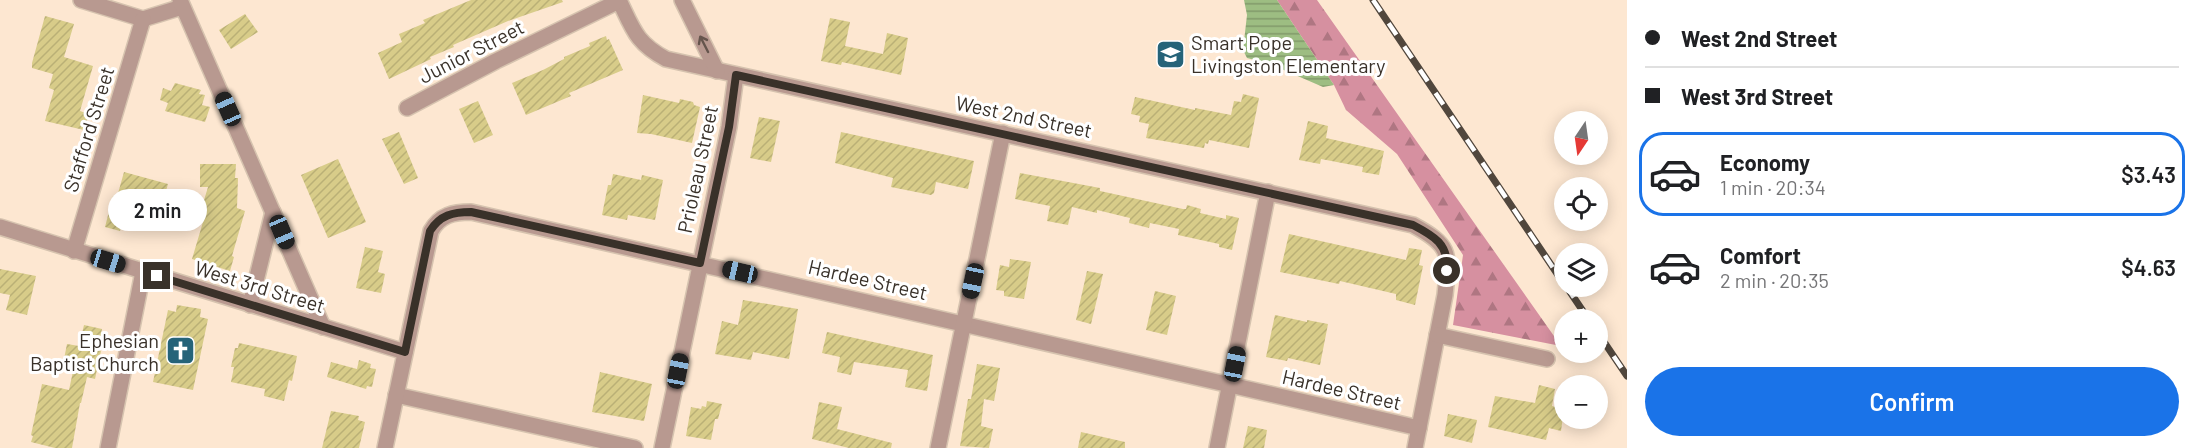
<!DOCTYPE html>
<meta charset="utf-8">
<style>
:root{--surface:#fff;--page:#f6f6f6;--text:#202124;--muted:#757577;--line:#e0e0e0;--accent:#1a73e8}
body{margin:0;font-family:Barlow,sans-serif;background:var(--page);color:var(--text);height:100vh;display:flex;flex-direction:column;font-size:22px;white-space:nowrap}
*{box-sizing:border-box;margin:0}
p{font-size:20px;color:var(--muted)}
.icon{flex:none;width:33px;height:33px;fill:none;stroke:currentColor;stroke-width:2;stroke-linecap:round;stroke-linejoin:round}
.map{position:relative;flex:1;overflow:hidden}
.panel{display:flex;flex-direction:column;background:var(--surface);width:570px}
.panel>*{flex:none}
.guide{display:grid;align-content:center;height:132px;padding:0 18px;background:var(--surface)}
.needle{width:39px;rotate:193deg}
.buttons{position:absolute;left:1554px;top:111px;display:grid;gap:12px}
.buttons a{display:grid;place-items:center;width:54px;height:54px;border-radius:50%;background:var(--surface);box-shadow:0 3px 15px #0003;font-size:30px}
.end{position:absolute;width:27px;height:27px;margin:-14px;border:8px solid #393129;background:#fff;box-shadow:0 0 0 3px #fff}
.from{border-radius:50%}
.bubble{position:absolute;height:42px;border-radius:21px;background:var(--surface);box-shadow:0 3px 15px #0003;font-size:20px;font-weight:600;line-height:42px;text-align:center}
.car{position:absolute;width:18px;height:36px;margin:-18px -9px;border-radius:8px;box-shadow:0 0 4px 2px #0007;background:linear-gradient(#222 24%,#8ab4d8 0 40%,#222 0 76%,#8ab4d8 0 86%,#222 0)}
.guide b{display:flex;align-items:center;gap:21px;height:57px;font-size:22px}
.guide b+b{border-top:2px solid var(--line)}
.guide i{width:15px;height:15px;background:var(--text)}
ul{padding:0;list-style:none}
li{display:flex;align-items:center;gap:18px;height:84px;margin:0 12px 9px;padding:0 6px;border:3px solid transparent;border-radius:24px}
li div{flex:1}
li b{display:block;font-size:22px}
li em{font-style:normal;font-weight:600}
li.selected{border-color:var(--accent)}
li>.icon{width:54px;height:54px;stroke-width:1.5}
.button{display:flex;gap:12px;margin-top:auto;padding:12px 18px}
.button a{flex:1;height:69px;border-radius:36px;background:var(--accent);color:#fff;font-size:24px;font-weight:600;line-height:69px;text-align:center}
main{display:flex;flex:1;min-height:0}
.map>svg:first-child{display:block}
.forest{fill:url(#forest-firs)}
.water{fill:url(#water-rules)}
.building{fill:url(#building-hatch)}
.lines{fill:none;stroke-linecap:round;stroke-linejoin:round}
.minor-casing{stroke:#d6c3af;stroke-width:18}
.minor{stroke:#b89990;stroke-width:15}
.rail-casing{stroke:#51473d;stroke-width:7}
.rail{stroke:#fff;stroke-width:4.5;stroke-dasharray:14;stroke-linecap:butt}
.oneway{stroke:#65554d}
.route{stroke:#393129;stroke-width:8}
.labels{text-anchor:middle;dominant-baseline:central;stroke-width:6;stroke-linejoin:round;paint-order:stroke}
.poi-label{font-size:20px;fill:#393129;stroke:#fff;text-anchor:start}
.street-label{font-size:20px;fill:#393129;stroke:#fff}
</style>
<main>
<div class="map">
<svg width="1627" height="448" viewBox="0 0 1627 448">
<defs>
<pattern id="forest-firs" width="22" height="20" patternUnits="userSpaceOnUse" patternTransform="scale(1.5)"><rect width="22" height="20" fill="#d690a0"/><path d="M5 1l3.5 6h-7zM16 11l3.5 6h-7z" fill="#af7682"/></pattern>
<pattern id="water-rules" width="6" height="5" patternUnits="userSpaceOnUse" patternTransform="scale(1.5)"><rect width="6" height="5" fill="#9dbd82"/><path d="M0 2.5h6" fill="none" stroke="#819a6a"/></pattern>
<pattern id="building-hatch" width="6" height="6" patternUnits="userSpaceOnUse" patternTransform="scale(1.5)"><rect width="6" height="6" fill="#d8cc89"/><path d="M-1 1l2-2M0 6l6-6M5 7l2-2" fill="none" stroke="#bab076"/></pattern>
</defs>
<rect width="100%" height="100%" fill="#fde7d1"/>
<!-- forest -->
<polygon class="forest" points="1277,0 1317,0 1561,346 1453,325 1463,255 1397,154 1346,110 1334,85"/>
<!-- water -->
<polygon class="water" points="1244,0 1277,0 1334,85 1323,87 1270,64 1247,58 1243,50 1247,15"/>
<!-- building -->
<g class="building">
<polygon points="471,0 562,0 563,2 508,21 453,45 454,47 430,57 431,59 389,79 378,53 402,42 399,34 425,23 423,20"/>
<polygon points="245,14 258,32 231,49 219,30"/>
<polygon points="45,16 74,24 64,57 93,66 80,111 89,114 84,130 45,121 54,90 49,88 53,74 32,68 32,63"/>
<polygon points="830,18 850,22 845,46 883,54 887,33 908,38 901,75 842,62 841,65 821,61"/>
<polygon points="606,36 607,40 609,39 623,70 569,93 571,96 526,115 512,83 543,70 564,59 564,57 590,46 589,43"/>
<polygon points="175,83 201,90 199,94 205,95 202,105 210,107 205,122 165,111 168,103 160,100 163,88 171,91"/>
<polygon points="1243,94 1259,98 1249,148 1209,140 1208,144 1205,143 1204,148 1146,138 1149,124 1139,122 1140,116 1131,114 1135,97 1195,110 1195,108 1231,115 1234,101 1241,102"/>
<polygon points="643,95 679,103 680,99 693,102 694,105 700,107 692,143 651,134 637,133"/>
<polygon points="478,101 493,135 474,143 459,109"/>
<polygon points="759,117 780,121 771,162 750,158"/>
<polygon points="1308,121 1328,126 1326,138 1384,151 1379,175 1362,172 1363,167 1321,159 1320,164 1299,160"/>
<polygon points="399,132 418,178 404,184 382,139"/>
<polygon points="841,132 974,161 968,189 936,182 934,193 931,195 891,187 893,178 835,163"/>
<polygon points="338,159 366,222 328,238 301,175"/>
<polygon points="200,164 236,164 235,178 238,178 237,208 245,211 232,256 234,257 230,271 192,259 203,222 198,220 208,187 200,187"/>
<polygon points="124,172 168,184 163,201 138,195 133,214 125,212 120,231 105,227 113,196 117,197"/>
<polygon points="1020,173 1100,188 1100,191 1183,209 1186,209 1187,205 1201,209 1200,213 1226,219 1226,215 1239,218 1232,250 1219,247 1219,244 1178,235 1179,229 1150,223 1149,228 1129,223 1130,218 1097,210 1097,213 1072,207 1068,225 1047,221 1050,206 1015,199"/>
<polygon points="613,174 641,180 642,175 663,180 655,220 628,215 627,220 602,215 608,185 611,185"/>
<polygon points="1289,234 1406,260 1409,248 1422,250 1419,265 1423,266 1415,305 1396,300 1396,294 1340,281 1339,284 1280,272"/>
<polygon points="365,247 383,251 378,272 385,274 381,293 356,288"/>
<polygon points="1010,259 1031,262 1024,299 1004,296 1004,291 996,290 1000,265 1009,267"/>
<polygon points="0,269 36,276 27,315 6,310 10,295 0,293"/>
<polygon points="1087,271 1103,274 1091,324 1076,320"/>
<polygon points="1155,291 1176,296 1167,335 1146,330"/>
<polygon points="743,300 798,309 789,359 753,352 751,360 715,354 722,321 738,325"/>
<polygon points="177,305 201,309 200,317 208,319 193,390 153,382 168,310 176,312"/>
<polygon points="1275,315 1307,322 1307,320 1328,324 1320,365 1288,358 1287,361 1266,357"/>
<polygon points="84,325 102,329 98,350 101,351 95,379 87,377 81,403 80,403 72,448 55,448 31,442 33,436 31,435 42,384 69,390 75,362 64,359 67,344 79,346"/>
<polygon points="827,332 933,355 927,391 905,387 908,370 854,362 851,375 837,372 840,357 822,353"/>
<polygon points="239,343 297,356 292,381 289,380 284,401 264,396 265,389 231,382 234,367 231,367 235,348 238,348"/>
<polygon points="359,360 371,364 370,368 376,369 372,387 367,386 366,389 327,377 331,362 357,369"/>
<polygon points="977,364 1000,368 994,401 984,399 981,426 993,429 989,448 960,446 968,399 971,399"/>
<polygon points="600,372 652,384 644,421 592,412"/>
<polygon points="1539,385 1555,389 1552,406 1564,409 1561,431 1549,428 1546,440 1488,427 1495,396 1535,403"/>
<polygon points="707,401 722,404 718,419 715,419 711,440 686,436 691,407 701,409 702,406 706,407"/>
<polygon points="819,402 842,407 837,429 892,443 891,448 849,448 812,439"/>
<polygon points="331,411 359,416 358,420 365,422 359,448 322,448"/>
<polygon points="1448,414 1477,420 1472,443 1444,436"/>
<polygon points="1248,426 1267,430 1264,448 1243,448"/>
<polygon points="1081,432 1125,442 1125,448 1078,448"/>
</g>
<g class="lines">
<defs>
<g id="minor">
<polyline points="81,0 143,19 182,7"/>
<polyline points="180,0 323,327"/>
<path d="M619 0C633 29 636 43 666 59L1413 225C1452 246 1449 253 1445 295L1415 448"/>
<polyline points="682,0 717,71"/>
<polyline points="407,108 496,61 619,1"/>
<polyline points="0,227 405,352"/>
<polyline points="74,251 143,19"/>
<polyline points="250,305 273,212"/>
<polyline points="1437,335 1547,359"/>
<polyline points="396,395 635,448"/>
<polyline points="108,448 143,272"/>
<path d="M385 448 431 231C440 215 453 212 471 212L1419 428"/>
<polyline points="662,448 729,127 736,75"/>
<polyline points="938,448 1003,133"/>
<polyline points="1217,448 1268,192"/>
</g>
</defs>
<!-- minor casing -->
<use href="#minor" class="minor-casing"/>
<!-- minor -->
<use href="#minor" class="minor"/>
<defs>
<g id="rail">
<polyline points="1373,0 1564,284"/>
<polyline points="1566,286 1589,320"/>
<polyline points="1598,333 1627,376"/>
</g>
</defs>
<!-- rail casing -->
<use href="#rail" class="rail-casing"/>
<!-- rail -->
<use href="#rail" class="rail"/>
</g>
<!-- one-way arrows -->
<defs><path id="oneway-shaft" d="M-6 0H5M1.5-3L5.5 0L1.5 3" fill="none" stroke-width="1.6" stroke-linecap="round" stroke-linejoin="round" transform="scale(1.5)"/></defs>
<use class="oneway" href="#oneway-shaft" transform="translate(704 44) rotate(-117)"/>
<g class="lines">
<!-- route -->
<path class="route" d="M157 276 405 352 430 231C440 215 453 212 471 212L700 263 729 127 736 75 1413 225C1434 236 1449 244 1447 271"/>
</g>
<!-- icons -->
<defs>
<symbol id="school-square" viewBox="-11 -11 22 22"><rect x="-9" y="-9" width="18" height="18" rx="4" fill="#256379" stroke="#fff"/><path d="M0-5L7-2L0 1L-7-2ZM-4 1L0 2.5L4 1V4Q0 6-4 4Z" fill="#fff"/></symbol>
<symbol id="church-square" viewBox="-11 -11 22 22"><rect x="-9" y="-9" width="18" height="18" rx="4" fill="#256379" stroke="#fff"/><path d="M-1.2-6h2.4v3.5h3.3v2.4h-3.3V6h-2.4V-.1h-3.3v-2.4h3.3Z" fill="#fff"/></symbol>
</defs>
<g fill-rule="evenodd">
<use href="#school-square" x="1154" y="38" width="33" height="33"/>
<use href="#church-square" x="164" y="334" width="33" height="33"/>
</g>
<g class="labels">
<!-- poi labels -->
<g class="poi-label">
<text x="1191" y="42">Smart Pope<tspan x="1191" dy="23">Livingston Elementary</tspan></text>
<text x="159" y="340" text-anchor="end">Ephesian<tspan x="159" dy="23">Baptist Church</tspan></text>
</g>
<!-- street labels -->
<g class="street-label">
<text transform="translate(471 51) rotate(-27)">Junior Street</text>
<text transform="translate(1024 116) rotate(12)">West 2nd Street</text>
<text transform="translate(88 129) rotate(-73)">Stafford Street</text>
<text transform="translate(697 169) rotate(-78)">Prioleau Street</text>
<text transform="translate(868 279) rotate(13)">Hardee Street</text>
<text transform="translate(260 286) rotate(17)">West 3rd Street</text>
<text transform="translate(1342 389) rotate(13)">Hardee Street</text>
</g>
</g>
</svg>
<div class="buttons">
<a><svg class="needle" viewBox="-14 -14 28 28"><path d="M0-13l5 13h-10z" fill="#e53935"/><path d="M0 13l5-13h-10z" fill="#757577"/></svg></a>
<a><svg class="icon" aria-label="locate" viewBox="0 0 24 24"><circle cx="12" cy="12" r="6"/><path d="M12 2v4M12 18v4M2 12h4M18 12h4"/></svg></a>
<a><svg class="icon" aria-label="layers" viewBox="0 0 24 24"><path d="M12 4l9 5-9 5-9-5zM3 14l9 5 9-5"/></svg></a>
<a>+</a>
<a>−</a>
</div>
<i class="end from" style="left:1447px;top:271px"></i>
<i class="end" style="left:157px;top:276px"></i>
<div class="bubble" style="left:108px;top:189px;width:99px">2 min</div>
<i class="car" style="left:228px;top:109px;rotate:336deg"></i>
<i class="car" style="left:282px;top:232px;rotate:157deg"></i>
<i class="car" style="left:108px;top:261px;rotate:107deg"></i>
<i class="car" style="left:740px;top:272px;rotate:283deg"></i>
<i class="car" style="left:973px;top:281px;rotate:192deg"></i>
<i class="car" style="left:1235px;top:364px;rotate:11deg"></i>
<i class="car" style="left:678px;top:371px;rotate:11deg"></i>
</div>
<section class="panel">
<div class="guide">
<b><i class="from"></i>West 2nd Street</b>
<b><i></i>West 3rd Street</b>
</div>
<ul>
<li class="selected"><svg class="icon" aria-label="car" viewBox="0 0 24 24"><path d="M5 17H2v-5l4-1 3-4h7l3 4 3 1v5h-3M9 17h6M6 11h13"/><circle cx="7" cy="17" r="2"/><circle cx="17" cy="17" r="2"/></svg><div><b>Economy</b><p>1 min · 20:34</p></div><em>$3.43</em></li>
<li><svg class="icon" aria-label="car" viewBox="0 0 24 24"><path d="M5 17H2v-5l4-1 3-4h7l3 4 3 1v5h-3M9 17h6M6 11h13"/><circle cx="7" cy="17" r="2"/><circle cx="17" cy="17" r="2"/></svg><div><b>Comfort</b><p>2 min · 20:35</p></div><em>$4.63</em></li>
</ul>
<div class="button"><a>Confirm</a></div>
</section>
</main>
